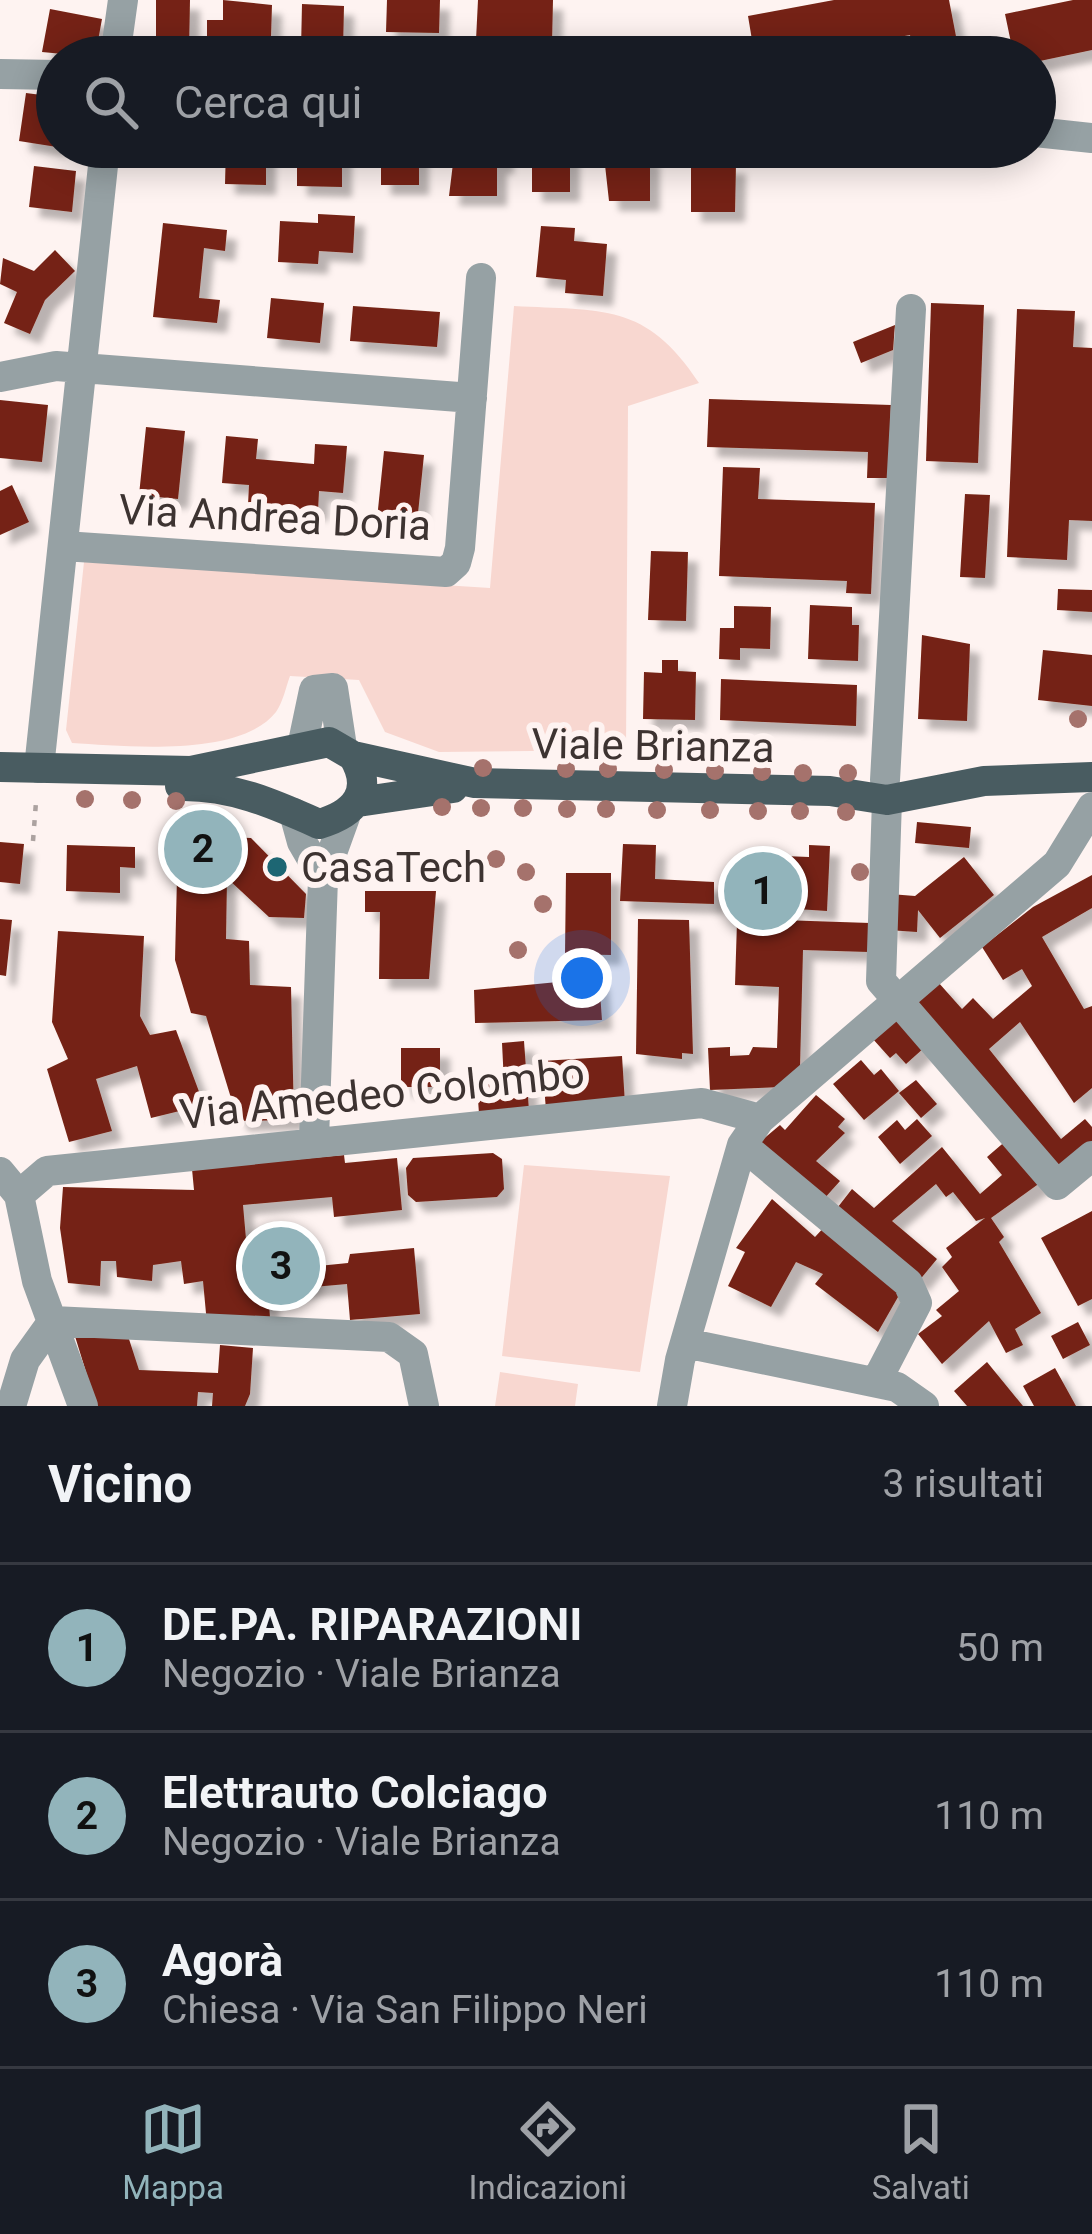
<!DOCTYPE html>
<html lang="it">
<head>
<meta charset="utf-8">
<style>
	body { margin:0; font-family:Roboto,sans-serif; background:#20242c; color:#f1f3f6 }
	.you { position:absolute; left:582px; top:978px; width:42px; height:42px; margin:-30px; border:9px solid #fff; border-radius:50%; background:#1a73e8; box-shadow:0 0 0 18px #1a73e833 }
	.badge { display:grid; place-items:center; width:78px; height:78px; border-radius:50%; background:#92b4bb; color:#111; font-size:39px; font-weight:700 }
	.pin { position:absolute; translate:-50% -50%; border:6px solid #fff; box-shadow:0 3px 12px #0006 }
	.list { margin:0; padding:0; list-style:none }
	h2 { display:flex; justify-content:space-between; align-items:center; height:156px; margin:0; padding:0 48px; font-size:51px }
	h2 small { font-size:39px; font-weight:400; color:#9ea1a6 }
	.list li { display:grid; grid-template-columns:78px 1fr auto; gap:36px; align-items:center; box-sizing:border-box; height:168px; padding:0 48px; border-top:3px solid #363941 }
	.list b { display:block; font-size:45px; white-space:nowrap }
	.list p { margin:0; font-size:39px; white-space:nowrap; color:#9ea1a6 }
	.list em { font-size:39px; font-style:normal; color:#9ea1a6 }
	.icon { flex:none; width:66px; height:66px; fill:none; stroke:currentColor; stroke-width:2; stroke-linecap:round; stroke-linejoin:round }
	.map { position:relative; flex:none; width:1092px; height:1406px; overflow:hidden }
	.search { position:absolute; background:#171b24; box-shadow:0 6px 30px #0003; left:36px; right:36px; top:36px; height:132px; display:flex; align-items:center; gap:30px; box-sizing:border-box; padding:0 42px; border-radius:66px; color:#9ea1a6; font-size:45px }
	.sheet { height:660px; background:#171b24 }
	nav { display:flex; justify-content:space-around; align-items:center; box-sizing:border-box; height:168px; border-top:3px solid #363941; background:#171b24; font-size:33px; color:#9ea1a6 }
	nav a { display:grid; justify-items:center; gap:6px }
	nav .on { color:#92b4bb }
	.map>svg:first-child { display:block }
	.green { fill:#f8d7d0 }
	.building { fill:#752414; filter:url(#shadow) }
	.lines { fill:none; stroke-linecap:round; stroke-linejoin:round }
	.path { stroke:#aca2a0; stroke-width:4.5; stroke-dasharray:6 9; stroke-linecap:butt }
	.minor { stroke:#96a1a4; stroke-width:30 }
	.major { stroke:#495c61; stroke-width:30 }
	.tree { fill:#a5726c }
	.poi-dot { fill:#1d6673; stroke:#fef3f1; stroke-width:4.5 }
	.labels { text-anchor:middle; stroke-width:12; stroke-linejoin:round; paint-order:stroke }
	.street-label { font-size:42px; fill:#3d3331; stroke:#fef3f1 }
	.poi-label { font-size:42px; fill:#3d3331; stroke:#fef3f1; text-anchor:start }
</style>
</head>
<body>
<div class="map">
<svg width="1092" height="1406" viewBox="0 0 1092 1406">
	<defs>
		<filter id="shadow"><feDropShadow dx="10" dy="10" stdDeviation="3" flood-color="#0004"/></filter>
	</defs>
	<rect width="100%" height="100%" fill="#fef3f1"/>
	<!-- green -->
	<path class="green" d="M514,306C602,311 646,302 699,383L628,406L626,750L439,752L385,732L359,680L290,676C286,687 283,702 276,712C240,758 124,746 72,743L66,730L84,562L490,588Z
		M524,1165L670,1176L640,1372L502,1356Z
		M500,1372L578,1384L575,1406H495Z"/>
	<!-- building -->
	<path class="building" d="M156,0H190L189,51L156,50Z
		M223,0L272,5L271,36H261V51L207,50V20H223Z
		M387,0H440L439,33L386,32Z
		M478,0H553L552,43L476,40Z
		M834,0H949L960,57H915L910,35L868,43L870,57H811L808,42L754,52L748,16Z
		M1073,0H1092V50L1035,62V57H1014L1005,14Z
		M302,4L344,6L343,50L301,49Z
		M50,9L102,19L95,57L42,52Z
		M26,93L57,97V147L19,141Z
		M226,147H266V185L225,184Z
		M297,147H342V187L297,186Z
		M381,147H419V185H381Z
		M455,147H504V164H497V196H449Z
		M532,147H570V192H532Z
		M603,147H642V155H650V201H609Z
		M691,163L736,164L735,212H691Z
		M34,166L76,171L72,212L29,207Z
		M318,214L355,216L353,253L319,251L318,264L278,262L280,221L318,223Z
		M163,223L227,230L225,251L204,248L199,298L220,300L217,323L153,317Z
		M541,226L575,228L574,241L607,244L603,296L565,293L566,280L536,277Z
		M55,250L75,271L45,300L30,334L4,323L17,292L0,284L3,258L34,271Z
		M271,298L324,303L320,343L267,338Z
		M931,303L984,305L978,463L926,461Z
		M353,306L440,312L437,347L350,341Z
		M1017,309L1075,311L1073,347L1092,348V521L1069,520L1067,560L1007,557Z
		M895,325L893,350L861,363L853,342Z
		M709,399L891,405L888,478H867L868,452L707,447Z
		M0,400L48,405L42,462L0,458Z
		M146,427L185,431L178,499L139,495Z
		M226,436L258,439L256,459L314,464L315,444L347,446L343,493L319,491L318,511L248,505L249,485L222,483Z
		M384,451L424,455L417,523L377,519Z
		M723,467L760,468L758,499L875,503L871,594L846,593L847,581L719,576Z
		M12,485L29,522L0,535V491Z
		M965,494L990,495L985,578L960,577Z
		M651,551L688,552L686,621L648,620Z
		M1058,589L1092,590V612L1057,610Z
		M810,605L852,607V625H859L858,661L808,659Z
		M734,606L771,607L770,649L740,648V660L719,659L720,628H734Z
		M922,635L970,644L967,721L918,719Z
		M1043,650L1092,655V706L1038,700Z
		M662,660H678V671L696,672L695,720L643,719L644,672L662,673Z
		M721,679L857,685L856,726L720,720Z
		M917,822L971,827L969,848L915,843Z
		M178,835L251,838L306,894L304,918L269,917L227,878L226,939L249,941L250,985L291,987L294,1120L238,1121L206,1016L191,1013L175,960Z
		M0,842L24,844L20,884L0,882Z
		M623,844L656,845L655,879L714,882V904L620,901Z
		M67,845L135,847V868L120,867V893L66,891Z
		M809,845L830,846L827,911L797,909L798,901L782,900L781,920L870,923L869,952L803,950L800,1067L780,1087L710,1090L708,1048L730,1047V1056L749,1055L753,1047L777,1048L779,987L735,985L738,890L782,891L784,856L809,857Z
		M964,857L994,895L940,938L918,910L917,932L888,930L890,894L915,896Z
		M566,873H611V955L565,954Z
		M1092,875V908L1042,937L1084,1009L1092,1006V1088L1074,1103L1020,1022L989,1049L1061,1139L1085,1119L1092,1127V1143L1063,1168L1053,1166L913,1005L938,982L962,1009L973,998L993,1019L1032,986L1022,969L1003,980L982,947L1033,907Z
		M365,891H436L429,979H379L380,912H365Z
		M0,919L12,920L6,976L0,975Z
		M638,919L689,920L693,1054L682,1053V1059L636,1054Z
		M58,931L144,936L140,1016L150,1035L176,1030L204,1105L151,1118L137,1066L96,1079L112,1131L69,1142L47,1069L68,1059L52,1022Z
		M599,978L602,1020L475,1023L474,990Z
		M899,1016L925,1047L906,1064L896,1053L890,1058L872,1038Z
		M524,1041L529,1111L479,1114L477,1085L504,1083L502,1043Z
		M401,1048H440V1087H401Z
		M622,1056L625,1104L546,1110L542,1061Z
		M861,1060L874,1075L881,1069L899,1091L864,1120L833,1084Z
		M916,1080L937,1104L921,1118L899,1093Z
		M816,1095L845,1119L838,1127L845,1133L816,1161L840,1181L823,1200L762,1148L761,1141L780,1125L785,1130Z
		M917,1119L932,1136L900,1164L878,1137L897,1120L905,1130Z
		M1008,1139L1044,1180L991,1218L1004,1237L999,1242L1041,1313L1015,1329L1023,1345L1006,1353L989,1321L942,1364L918,1334L942,1316L936,1310L959,1291L942,1267L952,1257L946,1248L985,1218L976,1221L953,1192L946,1197L936,1184L892,1221L937,1259L918,1282L834,1212L852,1189L874,1208L942,1147L980,1194L1002,1175L987,1157Z
		M493,1153L502,1159L504,1189L497,1197L416,1202L408,1195L406,1168L413,1158Z
		M344,1155L345,1163L397,1158L402,1210L334,1217L332,1197L243,1205L249,1273L348,1263L350,1254L414,1248L420,1314L350,1320L347,1284L268,1291L270,1318L207,1324L203,1281L184,1284L181,1261L153,1265L152,1281L117,1277L116,1261H101L100,1286L68,1283L60,1228L63,1187L194,1190L192,1169Z
		M772,1199L815,1237L827,1224L897,1287L898,1297L878,1332L815,1284L823,1274L796,1262L771,1307L728,1286L745,1252L736,1248Z
		M1092,1211V1299L1078,1306L1041,1238Z
		M1078,1322L1090,1345L1063,1359L1051,1336Z
		M74,1333L128,1336L139,1370L218,1373L220,1345L253,1348L250,1394L245,1406H212L213,1393L198,1392L197,1406H87L90,1385Z
		M987,1362L1023,1406H967L954,1391Z
		M1055,1368L1076,1406H1034L1023,1386Z"/>
	<g class="lines">
		<!-- path -->
		<path class="path" d="M33,841L36,802"/>
		<!-- minor -->
		<path class="minor" d="M115,57L123,0
			M0,74L57,75
			M1035,132L1092,138
			M0,377L56,366L472,398
			M64,546L446,572L456,563L460,548L481,278
			M302,747L314,690L333,688L342,747
			M39,768L105,147
			M885,780L911,309
			M887,800L881,981L1057,1185L1092,1156
			M294,813L302,842L323,878
			M314,1140L323,878L345,817
			M742,1145L908,1283L917,1303L876,1382
			M0,1172L19,1195L37,1281L83,1406
			M19,1195L47,1171L702,1103L760,1119
			M53,1321L389,1337L413,1354L424,1406
			M685,1343L897,1387L924,1406
			M11,1406L25,1360L53,1321
			M672,1406L680,1360L742,1145L760,1119L1057,864L1092,807"/>
		<!-- major -->
		<path class="major" d="M0,767L191,771L329,742L353,756L475,783L830,791L887,800L984,781L1092,777
			M180,786C232,785 274,804 319,824C354,814 375,792 353,756
			M358,802L453,788"/>
	</g>
	<!-- trees -->
	<g class="tree">
		<circle cx="1078" cy="719" r="9"/>
		<circle cx="483" cy="768" r="9"/>
		<circle cx="566" cy="769" r="9"/>
		<circle cx="608" cy="769" r="9"/>
		<circle cx="664" cy="770" r="9"/>
		<circle cx="715" cy="771" r="9"/>
		<circle cx="762" cy="772" r="9"/>
		<circle cx="803" cy="773" r="9"/>
		<circle cx="848" cy="773" r="9"/>
		<circle cx="85" cy="799" r="9"/>
		<circle cx="132" cy="800" r="9"/>
		<circle cx="176" cy="801" r="9"/>
		<circle cx="442" cy="807" r="9"/>
		<circle cx="481" cy="808" r="9"/>
		<circle cx="523" cy="808" r="9"/>
		<circle cx="567" cy="809" r="9"/>
		<circle cx="606" cy="809" r="9"/>
		<circle cx="657" cy="810" r="9"/>
		<circle cx="710" cy="810" r="9"/>
		<circle cx="758" cy="811" r="9"/>
		<circle cx="800" cy="811" r="9"/>
		<circle cx="846" cy="812" r="9"/>
		<circle cx="496" cy="859" r="9"/>
		<circle cx="526" cy="872" r="9"/>
		<circle cx="860" cy="872" r="9"/>
		<circle cx="543" cy="904" r="9"/>
		<circle cx="518" cy="950" r="9"/>
	</g>
	<!-- markers -->
	<circle class="poi-dot" cx="277" cy="867" r="12"/>
	<g class="labels">
		<!-- street labels -->
		<g class="street-label">
			<text transform="translate(275 517) rotate(3)" y="15">Via Andrea Doria</text>
			<text transform="translate(653 745) rotate(1)" y="15">Viale Brianza</text>
			<text transform="translate(382 1093) rotate(-6)" y="15">Via Amedeo Colombo</text>
		</g>
		<!-- poi labels -->
		<g class="poi-label">
			<text x="301" y="882">CasaTech</text>
		</g>
	</g>
</svg>
<div class="you"></div>
<div class="pin badge" style="left:763px;top:891px">1</div>
<div class="pin badge" style="left:203px;top:849px">2</div>
<div class="pin badge" style="left:281px;top:1266px">3</div>
<div class="search"><svg class="icon" aria-label="search" viewBox="0 0 24 24"><circle cx="10" cy="10" r="6"/><path d="M15 15l6 6"/></svg>Cerca qui</div>
</div>
<section class="sheet">
<h2>Vicino<small>3 risultati</small></h2>
<ul class="list">
<li><span class="badge">1</span><div><b>DE.PA. RIPARAZIONI</b><p>Negozio · Viale Brianza</p></div><em>50 m</em></li>
<li><span class="badge">2</span><div><b>Elettrauto Colciago</b><p>Negozio · Viale Brianza</p></div><em>110 m</em></li>
<li><span class="badge">3</span><div><b>Agorà</b><p>Chiesa · Via San Filippo Neri</p></div><em>110 m</em></li>
</ul>
</section>
<nav>
<a class="on"><svg class="icon" aria-label="map" viewBox="0 0 24 24"><path d="M3 6l6-2 6 2 6-2v14l-6 2-6-2-6 2zM9 4v14M15 6v14"/></svg>Mappa</a>
<a><svg class="icon" aria-label="directions" viewBox="0 0 24 24"><path d="M12 3l9 9-9 9-9-9zM9 14v-3h6M13 9l2 2-2 2"/></svg>Indicazioni</a>
<a><svg class="icon" aria-label="saved" viewBox="0 0 24 24"><path d="M7 4h10v16l-5-4-5 4z"/></svg>Salvati</a>
</nav>
</body>
</html>
